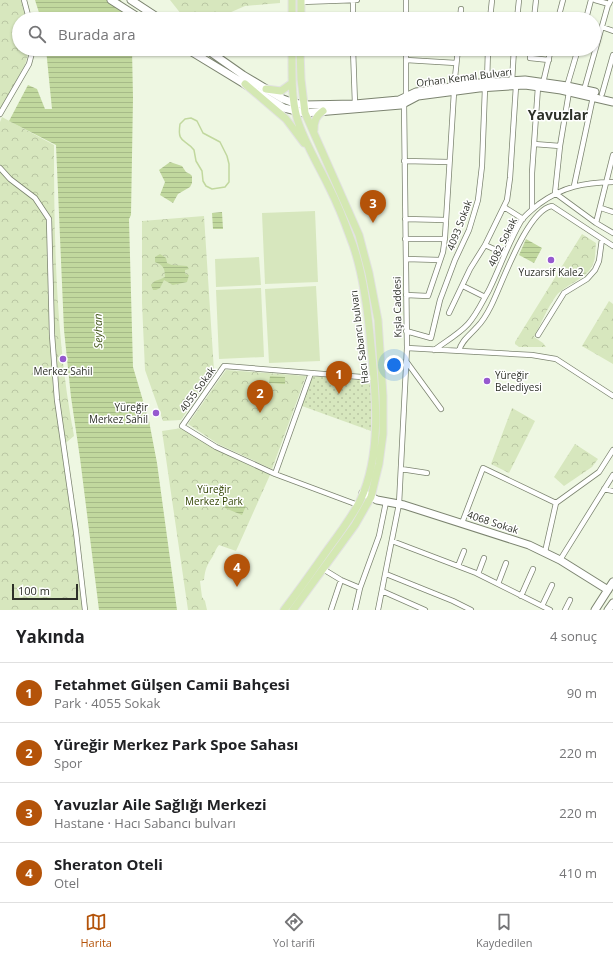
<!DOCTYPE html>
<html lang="tr">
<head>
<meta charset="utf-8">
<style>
	body { margin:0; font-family:"Open Sans",sans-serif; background:#f6f6f6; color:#202124 }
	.scale { position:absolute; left:12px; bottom:10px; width:66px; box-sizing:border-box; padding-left:4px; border:2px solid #2d3028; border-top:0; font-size:11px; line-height:14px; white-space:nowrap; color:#2d3028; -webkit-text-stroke:3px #fff; paint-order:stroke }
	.you { position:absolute; left:394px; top:365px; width:14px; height:14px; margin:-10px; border:3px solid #fff; border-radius:50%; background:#1a73e8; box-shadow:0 0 0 6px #1a73e833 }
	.badge { display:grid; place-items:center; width:26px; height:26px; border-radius:50%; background:#b45309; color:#fff; font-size:13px; font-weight:700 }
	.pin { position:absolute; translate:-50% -33px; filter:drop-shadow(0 1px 2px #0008) }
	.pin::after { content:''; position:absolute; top:21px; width:14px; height:12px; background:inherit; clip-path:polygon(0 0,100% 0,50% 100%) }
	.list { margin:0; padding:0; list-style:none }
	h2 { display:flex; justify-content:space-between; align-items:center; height:52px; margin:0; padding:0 16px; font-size:17px }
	h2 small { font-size:13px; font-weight:400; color:#757577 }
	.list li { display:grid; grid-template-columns:26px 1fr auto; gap:12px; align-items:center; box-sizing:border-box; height:60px; padding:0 16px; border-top:1px solid #e0e0e0 }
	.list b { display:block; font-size:15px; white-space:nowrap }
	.list p { margin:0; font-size:13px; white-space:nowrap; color:#757577 }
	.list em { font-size:13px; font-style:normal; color:#757577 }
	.icon { flex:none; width:22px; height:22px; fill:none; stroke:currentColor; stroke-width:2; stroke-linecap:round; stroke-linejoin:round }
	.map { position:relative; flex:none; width:613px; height:610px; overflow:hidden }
	.search { position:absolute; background:#fff; box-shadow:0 1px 3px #0004; left:12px; right:12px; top:12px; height:44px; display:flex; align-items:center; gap:10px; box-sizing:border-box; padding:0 14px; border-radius:22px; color:#757577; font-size:15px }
	.sheet { height:292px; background:#fff }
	nav { display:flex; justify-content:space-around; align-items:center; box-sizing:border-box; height:56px; border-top:1px solid #e0e0e0; background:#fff; font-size:11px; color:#757577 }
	nav a { display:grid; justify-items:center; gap:2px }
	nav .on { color:#b45309 }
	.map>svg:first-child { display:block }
	.grass { fill:#d7e7be }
	.park { fill:url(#park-crowns) }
	.garden { fill:url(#garden-dots) }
	.water { fill:url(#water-rules) }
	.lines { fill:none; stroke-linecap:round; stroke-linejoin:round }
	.stream { stroke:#c1d89e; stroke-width:1.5 }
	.minor-casing { stroke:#7c8470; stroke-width:6 }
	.secondary-casing { stroke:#7c8470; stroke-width:9 }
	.primary-casing { stroke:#e2e2e1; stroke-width:9 }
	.minor { stroke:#fff; stroke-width:4.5 }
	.secondary { stroke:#fff; stroke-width:7 }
	.primary { stroke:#d4e8b3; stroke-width:7 }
	.poi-dot { fill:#9659cf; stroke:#fff; stroke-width:1.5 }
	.labels { text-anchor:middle; stroke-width:3; stroke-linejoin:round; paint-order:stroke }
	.street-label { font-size:10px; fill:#2d3028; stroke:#fff }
	.poi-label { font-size:10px; fill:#2d3028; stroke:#fff }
	.park-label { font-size:10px; fill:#314402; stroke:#fff }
	.water-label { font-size:11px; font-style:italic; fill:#44581b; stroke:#fff }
	.district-label { font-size:14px; font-weight:bold; fill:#2d3028; stroke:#fff }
</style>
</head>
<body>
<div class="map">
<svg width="613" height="610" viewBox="0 0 613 610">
	<defs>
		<pattern id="park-crowns" width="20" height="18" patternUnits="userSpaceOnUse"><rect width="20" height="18" fill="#d7e7be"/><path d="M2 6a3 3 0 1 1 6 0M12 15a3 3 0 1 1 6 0" fill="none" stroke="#b9c6a3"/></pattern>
		<pattern id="garden-dots" width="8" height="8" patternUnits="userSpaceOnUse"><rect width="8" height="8" fill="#d7e7be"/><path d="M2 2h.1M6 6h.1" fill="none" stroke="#b9c6a3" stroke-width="1.8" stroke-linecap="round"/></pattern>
		<pattern id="water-rules" width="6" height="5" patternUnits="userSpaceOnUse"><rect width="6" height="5" fill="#c1d89e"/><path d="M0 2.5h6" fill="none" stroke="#a6ba88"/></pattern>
	</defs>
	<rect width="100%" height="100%" fill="#eef7e2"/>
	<!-- grass -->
	<path class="grass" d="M315,211L318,282L265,284L262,213Z
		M259,257L261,285L216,287L215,259Z
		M316,286L320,361L269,363L265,289Z
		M261,288L264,357L219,359L216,290Z"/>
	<!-- park -->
	<path class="park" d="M0,0H21L26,19H19V49H29L25,65L4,103L0,108Z
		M170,0H280V3L245,6L229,13L232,19H185Z
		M220,49H250V50L237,56Z
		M2,117L54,145C54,242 56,341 74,436L62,446L70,491L83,610H0V122Z
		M204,216L214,371L181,420L163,421L145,370L142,303V221Z
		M582,234L596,243C595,250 596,258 593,264C587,279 566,284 556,296C547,308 541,324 534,337L543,343L546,347H519L515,344V342Z
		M609,301L613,304V364L582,346Z
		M226,370L306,376L272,469L218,444L188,424Z
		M512,408L535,421L509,473L491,464Z
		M182,428L215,449L270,475L236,551L219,545C216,548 215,552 213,556C207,565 205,569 204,580L200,581L202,597L205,601L207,610H188L162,431Z
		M575,444L598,459L592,467L564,486L554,477Z"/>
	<!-- garden -->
	<path class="garden" d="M312,376L371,381V431L302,406Z"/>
	<!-- water -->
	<path class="water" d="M35,0H121L125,19H41Z
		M46,49H132L133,98L131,215L129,219L133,367L149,421L157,463L177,610H99L80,458L71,397L64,330L56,145L9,121L28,85L37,89L45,109H52Z
		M170,162L182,166L186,172L190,174L192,176V183L190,187L178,194L173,203L160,195L165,182L159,170Z
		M222,212L223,229H213L212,213Z
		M526,239L542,248L534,263L519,255Z
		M160,254L166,258L167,263L172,265L187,266L189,269L185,270V274L189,275L187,282L173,285L164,280L160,288L156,290H153L151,285L155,281L161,279L165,277C165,268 163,265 155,262V257Z
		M270,376L285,377V384L269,383Z
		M229,499L246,506L242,515L225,508Z"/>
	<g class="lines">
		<!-- stream -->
		<path class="stream" d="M191,118L197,121L203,133L220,142L227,156L229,164V182L225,187L212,189L206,186L203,181L202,171L196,161L194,150C185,138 177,144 180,124L185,119Z"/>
		<defs>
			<path id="minor" d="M24,0L29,19
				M353,0V19
				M406,0V19
				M595,0L609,4
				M301,2L357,0
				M460,19L461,9
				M490,19L492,0
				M517,19L519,0
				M534,19L536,0
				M558,19L563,0
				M586,19L591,0
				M602,27L613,31
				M353,49L355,104
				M531,49L530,58L549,60
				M565,49L577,52
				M406,60L456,63
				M512,81L514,49
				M487,83L488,49
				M543,83L551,49
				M567,86L578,49
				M454,87L458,49
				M584,90L608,5L611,0
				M569,92L560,146L555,193L596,223L613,233
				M602,94L613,55
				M0,114L29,64L33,49
				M534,144L560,146
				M404,161L449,162
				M0,168L10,179L35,198L49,219L52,335L57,400L76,532L85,610
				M574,186L593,97
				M504,207L523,219
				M601,208L613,212
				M532,209V173L538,87
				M405,219L446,220
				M596,223L613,155
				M405,239H445
				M485,245L505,254
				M406,259L440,260
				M463,286L485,297
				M406,295L428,296L443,252L445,237L454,92
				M449,313L470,269L485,245L507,200L510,178L516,86
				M406,331L431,338L440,300L455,260L469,230L478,200L482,166L485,88
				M538,335L564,293L587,279L595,270L599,261L602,239
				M407,348L532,355L556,359L613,396
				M434,350C445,342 459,334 468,324C477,314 482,302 489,290C500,268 508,243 521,221C526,214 533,209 539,204C564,186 583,183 613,182
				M459,351C461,341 470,335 477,327C483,321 487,314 491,306C502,284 527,210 552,206L613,246
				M406,361L441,409
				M401,469L427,473
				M275,474L311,373
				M604,489L613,491
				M358,505L275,474L216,447L182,426L224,366L374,378
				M462,523L483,468L556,503
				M392,541L476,573L550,610
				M545,552L556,503L599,472L613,450
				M560,560L613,475
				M458,566L464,551
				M323,569L341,580L360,588
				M386,574L453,601L471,610
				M478,574L484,558
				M498,584L506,563
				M382,591L425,610
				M521,596L533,569
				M542,606L552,585
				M331,610L341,580
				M355,610L360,588L379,536L386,502
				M378,610L399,504L407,348L404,103L406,97V49
				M565,610L570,600"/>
			<path id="secondary" d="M111,0L141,19
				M131,0L160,19
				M187,49L284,108L305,113L401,105L418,96L479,88L525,85L561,90L613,102
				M206,49L243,75L283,99L294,103L304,105L355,104L399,100L416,92L479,83L525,80L567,86L595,92
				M363,493L377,500L404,505L529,545L560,560L608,590
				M595,610L613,582
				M608,610L613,603"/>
			<path id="primary" d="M292,19V0
				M301,19V0
				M245,84L286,119L304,143
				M266,89L281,91L292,83
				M314,130C314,121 316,116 323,111
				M284,610C299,590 314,569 328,549C340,533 351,518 360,501C382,454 376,396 371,346C368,311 363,269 350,237C344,220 337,203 329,187C319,166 303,140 297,118C291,96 292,72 292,49
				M293,610L355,525L371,497L379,464L383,434V396L378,320L369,273L359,235L305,113L301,79L300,49"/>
		</defs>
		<!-- minor casing -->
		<use href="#minor" class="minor-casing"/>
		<!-- secondary casing -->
		<use href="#secondary" class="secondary-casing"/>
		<!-- primary casing -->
		<use href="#primary" class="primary-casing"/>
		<!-- minor -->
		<use href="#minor" class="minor"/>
		<!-- secondary -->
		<use href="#secondary" class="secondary"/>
		<!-- primary -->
		<use href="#primary" class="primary"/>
	</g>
	<!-- markers -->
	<g class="poi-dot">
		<circle cx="551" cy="260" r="4"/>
		<circle cx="63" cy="359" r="4"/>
		<circle cx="487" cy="381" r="4"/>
		<circle cx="156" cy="413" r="4"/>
	</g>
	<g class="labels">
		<!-- street labels -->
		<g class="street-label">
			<text transform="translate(464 77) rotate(-7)" y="4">Orhan Kemal Bulvarı</text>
			<text transform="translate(459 225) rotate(-69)" y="4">4093 Sokak</text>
			<text transform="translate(502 242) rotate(-64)" y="4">4082 Sokak</text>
			<text transform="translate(397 307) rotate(-91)" y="4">Kışla Caddesi</text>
			<text transform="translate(359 337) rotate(-97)" y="4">Hacı Sabancı bulvarı</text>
			<text transform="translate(197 389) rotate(-54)" y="4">4055 Sokak</text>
			<text transform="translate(493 522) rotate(18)" y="4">4068 Sokak</text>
		</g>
		<!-- poi labels -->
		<g class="poi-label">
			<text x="551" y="276">Yuzarsif Kale2</text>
			<text x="63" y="375">Merkez Sahil</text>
			<text x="495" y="379" text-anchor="start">Yüreğir<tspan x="495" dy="12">Belediyesi</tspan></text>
			<text x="148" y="411" text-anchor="end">Yüreğir<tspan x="148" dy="12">Merkez Sahil</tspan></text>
		</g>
		<!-- park labels -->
		<g class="park-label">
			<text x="214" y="493">Yüreğir<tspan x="214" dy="12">Merkez Park</tspan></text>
		</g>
		<!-- water labels -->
		<g class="water-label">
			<text transform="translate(98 331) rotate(-91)" y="4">Seyhan</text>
		</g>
		<!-- district labels -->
		<g class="district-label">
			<text x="558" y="120">Yavuzlar</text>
		</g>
	</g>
</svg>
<div class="scale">100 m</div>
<div class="you"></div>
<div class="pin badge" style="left:339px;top:394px">1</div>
<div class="pin badge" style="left:260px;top:413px">2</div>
<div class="pin badge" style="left:373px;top:223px">3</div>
<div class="pin badge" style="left:237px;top:587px">4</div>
<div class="search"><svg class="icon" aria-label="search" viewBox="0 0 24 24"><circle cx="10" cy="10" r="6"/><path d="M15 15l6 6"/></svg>Burada ara</div>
</div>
<section class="sheet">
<h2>Yakında<small>4 sonuç</small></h2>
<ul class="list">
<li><span class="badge">1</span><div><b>Fetahmet Gülşen Camii Bahçesi</b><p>Park · 4055 Sokak</p></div><em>90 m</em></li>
<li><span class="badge">2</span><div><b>Yüreğir Merkez Park Spoe Sahası</b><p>Spor</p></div><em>220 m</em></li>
<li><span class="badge">3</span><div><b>Yavuzlar Aile Sağlığı Merkezi</b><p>Hastane · Hacı Sabancı bulvarı</p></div><em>220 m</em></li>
<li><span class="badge">4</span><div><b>Sheraton Oteli</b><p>Otel</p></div><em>410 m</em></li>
</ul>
</section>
<nav>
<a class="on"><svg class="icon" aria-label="map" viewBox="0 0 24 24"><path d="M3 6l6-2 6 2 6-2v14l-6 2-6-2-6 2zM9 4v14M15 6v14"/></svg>Harita</a>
<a><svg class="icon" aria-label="directions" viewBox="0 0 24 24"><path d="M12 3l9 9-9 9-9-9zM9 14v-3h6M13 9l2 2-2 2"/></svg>Yol tarifi</a>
<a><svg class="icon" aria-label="saved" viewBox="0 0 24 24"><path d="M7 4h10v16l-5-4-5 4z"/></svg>Kaydedilen</a>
</nav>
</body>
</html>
